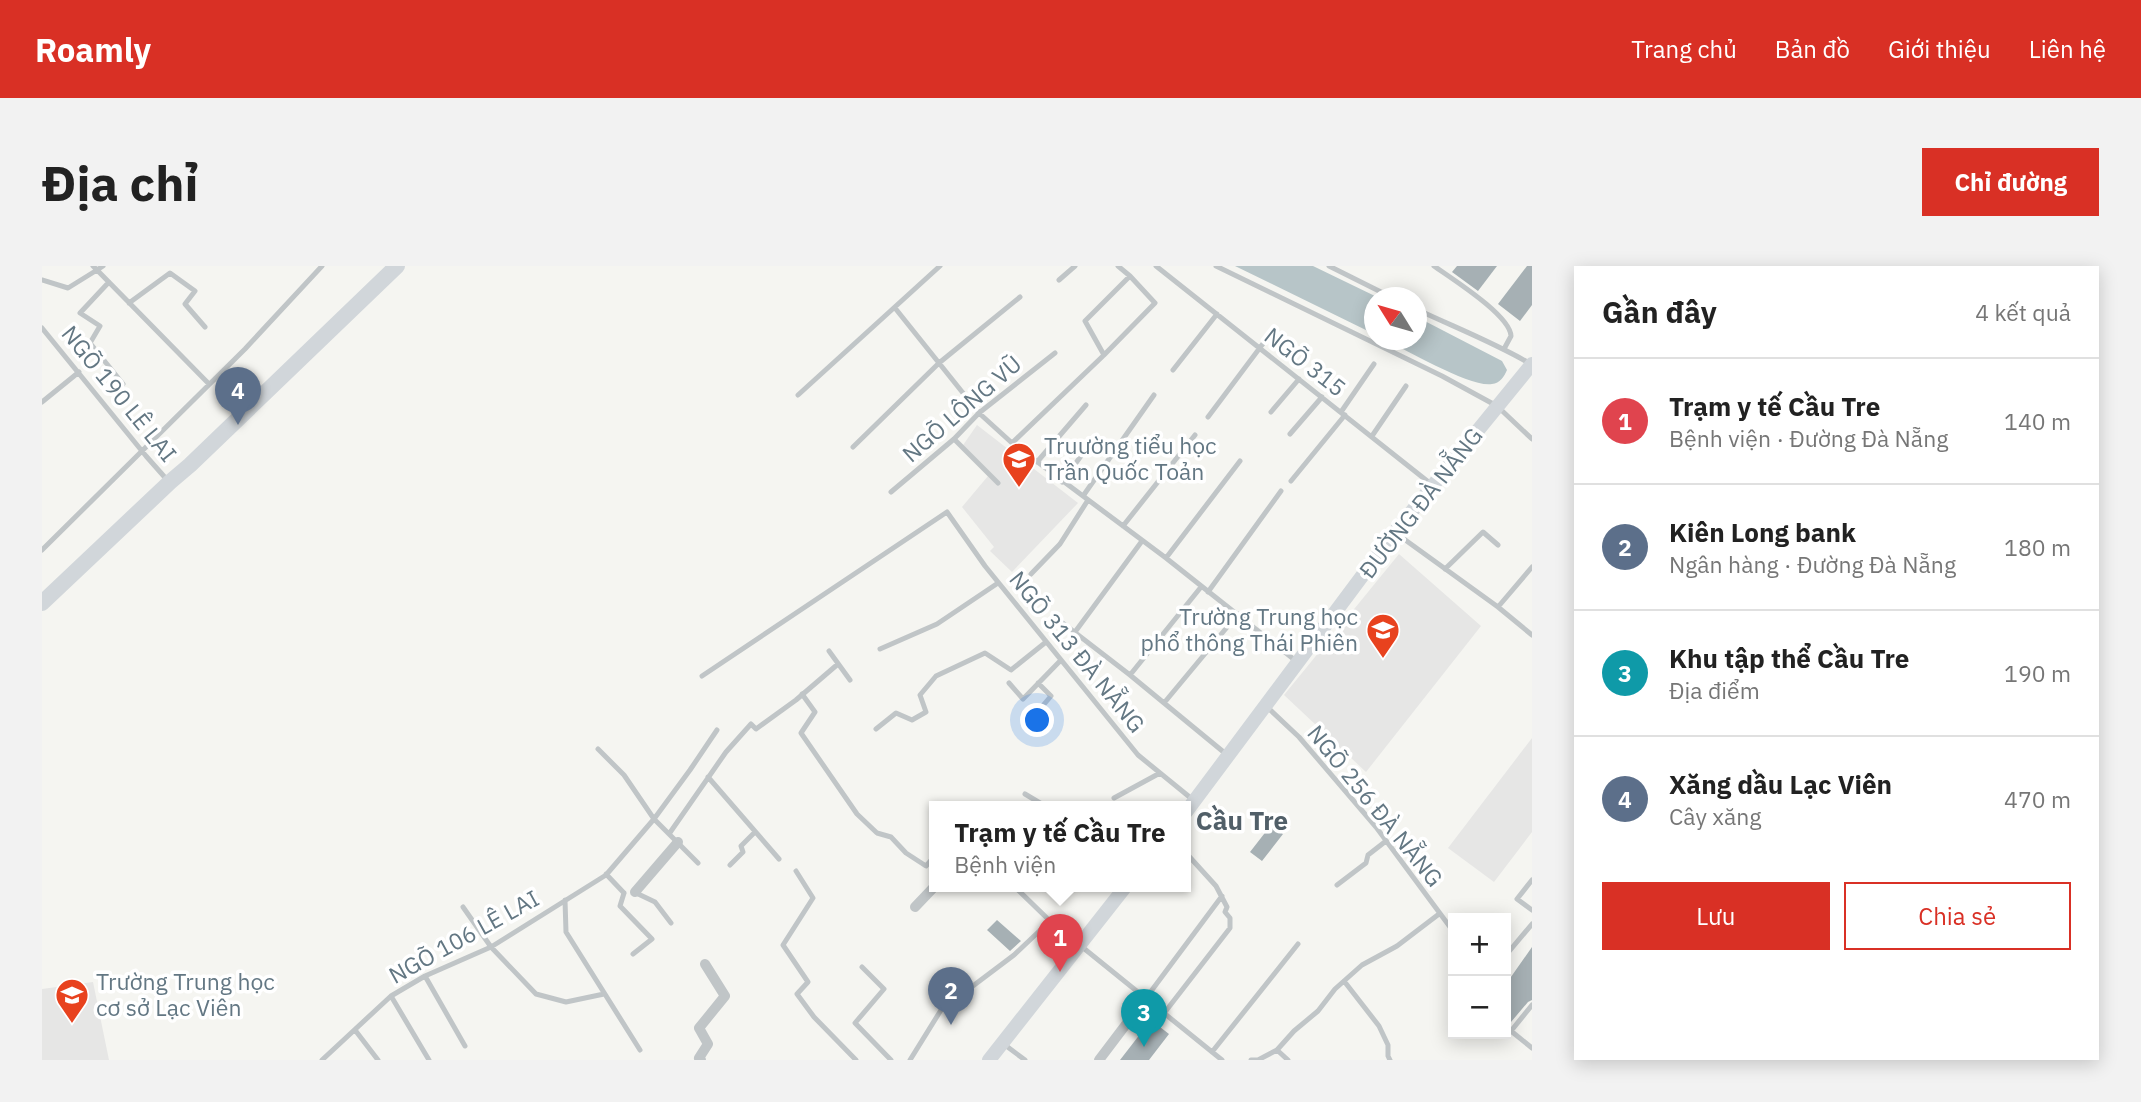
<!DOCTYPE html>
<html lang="vi">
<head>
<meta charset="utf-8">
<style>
	body { margin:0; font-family:"IBM Plex Sans",sans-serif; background:#f2f2f2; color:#222 }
	.controls { position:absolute; right:21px; bottom:21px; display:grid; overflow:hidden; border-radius:0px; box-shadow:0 4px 18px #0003 }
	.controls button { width:63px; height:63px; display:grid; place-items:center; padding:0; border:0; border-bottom:2px solid #e0e0e0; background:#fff; color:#222; font:35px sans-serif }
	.compass { position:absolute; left:1322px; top:21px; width:63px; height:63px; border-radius:50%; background:#fff; box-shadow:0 4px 18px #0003; rotate:307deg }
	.you { position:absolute; left:996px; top:455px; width:24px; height:24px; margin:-18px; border:5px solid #fff; border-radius:50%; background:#1a73e8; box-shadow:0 0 0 10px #1a73e833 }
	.badge { display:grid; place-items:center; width:46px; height:46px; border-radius:50%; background:#d93025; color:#fff; font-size:23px; font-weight:700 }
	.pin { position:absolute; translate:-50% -58px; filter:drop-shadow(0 2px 4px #0008) }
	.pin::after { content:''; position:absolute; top:37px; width:24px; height:21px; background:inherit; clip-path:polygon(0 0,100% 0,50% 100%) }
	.popup { position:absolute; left:887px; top:535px; width:262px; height:91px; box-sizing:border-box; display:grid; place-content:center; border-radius:0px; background:#fff; filter:drop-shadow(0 2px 5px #0005); font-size:23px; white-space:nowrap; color:#767676 }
	.popup b { font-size:26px; color:#222 }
	.popup::after { content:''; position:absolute; left:50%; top:100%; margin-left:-14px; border:14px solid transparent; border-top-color:#fff }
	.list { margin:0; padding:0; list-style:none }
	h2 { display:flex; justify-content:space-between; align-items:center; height:91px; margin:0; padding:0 28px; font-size:30px }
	h2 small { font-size:23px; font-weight:400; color:#767676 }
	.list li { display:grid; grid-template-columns:46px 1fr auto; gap:21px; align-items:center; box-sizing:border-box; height:126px; padding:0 28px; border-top:2px solid #e0e0e0 }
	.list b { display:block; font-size:26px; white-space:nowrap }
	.list p { margin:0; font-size:23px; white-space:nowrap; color:#767676 }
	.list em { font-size:23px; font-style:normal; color:#767676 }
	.actions { display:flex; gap:14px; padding:21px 28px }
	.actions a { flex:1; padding:16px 0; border:2px solid #d93025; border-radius:0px; text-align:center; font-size:24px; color:#d93025 }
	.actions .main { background:#d93025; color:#fff }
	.map { position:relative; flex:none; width:1490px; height:794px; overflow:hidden; border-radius:0px }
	header { display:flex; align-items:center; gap:42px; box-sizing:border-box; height:98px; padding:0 35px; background:#d93025; color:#fff }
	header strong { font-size:33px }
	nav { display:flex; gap:38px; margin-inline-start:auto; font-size:24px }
	.intro { display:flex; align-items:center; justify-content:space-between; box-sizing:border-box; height:168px; padding:0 42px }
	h1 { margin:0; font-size:49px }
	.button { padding:18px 32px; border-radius:0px; background:#d93025; color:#fff; font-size:24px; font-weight:700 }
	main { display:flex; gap:42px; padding:0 42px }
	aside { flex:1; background:#fff; border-radius:0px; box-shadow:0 4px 18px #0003 }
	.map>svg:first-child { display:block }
	.built { fill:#e6e6e5 }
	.water { fill:#b7c5c8 }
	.building { fill:#a6b0b4 }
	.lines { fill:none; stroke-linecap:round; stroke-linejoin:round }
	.lane { stroke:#c0c5c7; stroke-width:5 }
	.street { stroke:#c0c5c7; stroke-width:10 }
	.secondary { stroke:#d1d6da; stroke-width:14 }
	.primary { stroke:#d1d6da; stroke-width:16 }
	.labels { text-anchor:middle; stroke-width:7; stroke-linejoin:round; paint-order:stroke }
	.street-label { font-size:23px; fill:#637783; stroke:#fff }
	.poi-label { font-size:23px; fill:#637783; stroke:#fff; text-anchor:start }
	.quarter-label { font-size:26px; font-weight:bold; fill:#515f68; stroke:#fff }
</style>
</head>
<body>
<header>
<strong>Roamly</strong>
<nav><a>Trang chủ</a><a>Bản đồ</a><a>Giới thiệu</a><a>Liên hệ</a></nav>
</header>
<div class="intro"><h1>Địa chỉ</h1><a class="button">Chỉ đường</a></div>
<main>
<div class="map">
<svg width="1490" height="794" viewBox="0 0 1490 794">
	<rect width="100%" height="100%" fill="#f5f5f1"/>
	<!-- built -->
	<path class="built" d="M935,159L1036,237L970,306L948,285L952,281L920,241L946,210L919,182Z
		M1357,288L1439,360L1324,506L1242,429Z
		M1490,472V566L1452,616L1406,582Z
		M51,716L67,794H0V723Z"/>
	<!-- water -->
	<path class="water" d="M1193,0H1271L1335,31L1332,32V68Z
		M1375,51L1460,95L1465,104C1462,111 1458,117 1450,118C1429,122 1365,84 1343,74H1374Z"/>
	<!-- building -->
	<path class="building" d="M1415,0H1455L1436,25L1410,6Z
		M1485,0H1490V39L1478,55L1456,38Z
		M1229,559L1241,568L1220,595L1208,586Z
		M955,654L979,675L968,685L945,664Z
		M1490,681V734L1486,736L1469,756L1464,752V718Z
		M1109,754L1127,768L1107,794H1078Z"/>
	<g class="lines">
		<!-- lane -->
		<path class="lane" d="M61,0L55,4L167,118
			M1114,0L1389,218
			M1174,0L1400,110L1455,140L1490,173
			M1287,0L1351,32
			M1392,0C1410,13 1468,49 1469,70L1462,83
			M0,14L26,22L55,4L51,0
			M1017,14L1033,0
			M67,16L38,47L58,60L48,77L81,118
			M87,37L128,7L153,25L143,38L163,61
			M853,42L937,147L970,177L1124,292L1254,395
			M1374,43C1412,61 1451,76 1487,97
			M0,62L104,190L127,216
			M1062,89L1043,55L1088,10
			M1131,104L1175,48
			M756,129L898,0
			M0,136L37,106
			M1229,146L1257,113
			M1299,146L1332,98
			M1166,151L1232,63
			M1248,168L1280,131
			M1330,170L1364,120
			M912,173L956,217
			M970,177L1062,89L1113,37L1088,10L1076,0
			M811,181L897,97L978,31
			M995,196L1044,139
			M1249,215L1303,149
			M1020,216L1047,179
			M849,226L912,173L937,147L1013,87
			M1041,230L1112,129
			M1081,260L1153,169
			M1355,268L1456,341L1490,369
			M0,284L203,83L280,0
			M1124,292L1198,195
			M1403,303L1441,266L1456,279
			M989,308L1018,278L1046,234
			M1166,326L1239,225
			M1456,341L1490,301
			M1018,355L1088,409L1184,488
			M1033,366L1100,275
			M838,383L895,358L956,317
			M787,385L808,414
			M1088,409L1159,321
			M660,410L905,246L943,300L1096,489L1150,533
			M967,417L981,433L1019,394
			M760,428L773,446L759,467L815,548L835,567L849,571L864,587L884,600L892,591
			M1122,437L1196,348
			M1224,440L1257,471L1334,561L1411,665
			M992,455L999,459L1006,452L998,443L1009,430L996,417
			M834,463L854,447L870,454L884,446L878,429L894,410L943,387L969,404L1004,376
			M556,483L582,509L612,553L656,597
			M666,511L737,593
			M983,528L1003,540
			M1072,532L1118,507
			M627,568L684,486L709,458L714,463L754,434L796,398
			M688,599L701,586L699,580L713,566
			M754,605L771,632L741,679L766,716L755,728L772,751L814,794
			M564,608L582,627
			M1490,614L1475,633L1490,644
			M1295,619L1324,597L1326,589L1344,575
			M972,620L1008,655L1180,794
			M592,626L613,636L629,657
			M582,627L578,640L610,673L591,688
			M523,634L524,666L598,784
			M421,641L449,681L494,728L524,736L562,728
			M1464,689L1490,658
			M820,701L842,723L813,757L849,794
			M383,710L423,780
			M1302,715L1337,760L1346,779V790L1348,794
			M349,730L387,794
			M1104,732L1180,630
			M1123,746L1188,662V652L1183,646L1185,641L1174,620L1144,587
			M1464,760L1469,765L1490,739
			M313,764L336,794
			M1469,765L1490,782
			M963,779L983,794
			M1235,784L1252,765L1276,745L1293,723L1320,699L1355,680L1397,648
			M1170,786L1256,678
			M280,794L349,730L383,710L449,681L564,609L612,553L648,504L675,464
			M868,794L899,744L972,689L1008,655
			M1209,794H1216L1235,784L1246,794"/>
		<!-- street -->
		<path class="street" d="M593,626L636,576
			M873,641L893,620
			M659,794L657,792L666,778L657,762L683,730L663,698
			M1057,794L1104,732"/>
		<!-- secondary -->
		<path class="secondary" d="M1144,546L1353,266L1490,98
			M947,794L1084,620"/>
		<!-- primary -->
		<path class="primary" d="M0,337L128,216L148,199L355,0"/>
	</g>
	<!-- icons -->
	<defs>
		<symbol id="school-pin" viewBox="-11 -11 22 30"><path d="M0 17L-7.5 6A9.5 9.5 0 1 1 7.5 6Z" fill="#e8421e" stroke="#fff"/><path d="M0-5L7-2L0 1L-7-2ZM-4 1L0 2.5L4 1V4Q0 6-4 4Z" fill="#fff"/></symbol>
	</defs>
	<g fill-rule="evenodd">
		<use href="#school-pin" x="958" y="174" width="38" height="52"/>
		<use href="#school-pin" x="1322" y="345" width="38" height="52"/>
		<use href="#school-pin" x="11" y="710" width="38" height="52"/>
	</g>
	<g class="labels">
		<!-- street labels -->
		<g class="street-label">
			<text transform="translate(1263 96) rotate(38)" y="8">NGÕ 315</text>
			<text transform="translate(77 128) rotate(51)" y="8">NGÕ 190 LÊ LAI</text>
			<text transform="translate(920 143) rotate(-41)" y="8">NGÕ LÔNG VŨ</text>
			<text transform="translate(1379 237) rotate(-52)" y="8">ĐƯỜNG ĐÀ NẴNG</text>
			<text transform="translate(1035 386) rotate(51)" y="8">NGÕ 313 ĐÀ NẴNG</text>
			<text transform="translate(1333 540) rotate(51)" y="8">NGÕ 256 ĐÀ NẴNG</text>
			<text transform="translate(422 671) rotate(-29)" y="8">NGÕ 106 LÊ LAI</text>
		</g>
		<!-- poi labels -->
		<g class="poi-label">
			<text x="1002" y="188">Truường tiểu học<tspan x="1002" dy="26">Trần Quốc Toản</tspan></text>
			<text x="1316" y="359" text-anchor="end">Trường Trung học<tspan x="1316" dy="26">phổ thông Thái Phiên</tspan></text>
			<text x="54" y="724">Trường Trung học<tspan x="54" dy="26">cơ sở Lạc Viên</tspan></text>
		</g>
		<!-- quarter labels -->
		<g class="quarter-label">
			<text x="1200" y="564">Cầu Tre</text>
		</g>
	</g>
</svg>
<div class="controls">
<button>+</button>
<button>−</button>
</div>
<svg class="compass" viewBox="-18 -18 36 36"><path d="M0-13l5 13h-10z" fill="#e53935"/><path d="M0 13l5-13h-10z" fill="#767676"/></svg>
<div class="you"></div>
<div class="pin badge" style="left:1018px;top:706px;background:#e0444e">1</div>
<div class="popup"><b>Trạm y tế Cầu Tre</b>Bệnh viện</div>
<div class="pin badge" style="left:909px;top:759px;background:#5c6f8a">2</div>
<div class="pin badge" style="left:1102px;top:781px;background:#0f9aa8">3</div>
<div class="pin badge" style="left:196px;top:159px;background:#5c6f8a">4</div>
</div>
<aside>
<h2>Gần đây<small>4 kết quả</small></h2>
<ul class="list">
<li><span class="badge" style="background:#e0444e">1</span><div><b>Trạm y tế Cầu Tre</b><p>Bệnh viện · Đường Đà Nẵng</p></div><em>140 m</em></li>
<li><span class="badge" style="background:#5c6f8a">2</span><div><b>Kiên Long bank</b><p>Ngân hàng · Đường Đà Nẵng</p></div><em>180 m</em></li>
<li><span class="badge" style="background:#0f9aa8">3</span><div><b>Khu tập thể Cầu Tre</b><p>Địa điểm</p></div><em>190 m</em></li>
<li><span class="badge" style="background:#5c6f8a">4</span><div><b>Xăng dầu Lạc Viên</b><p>Cây xăng</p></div><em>470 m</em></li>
</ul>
<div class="actions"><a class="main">Lưu</a><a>Chia sẻ</a></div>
</aside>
</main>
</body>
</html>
